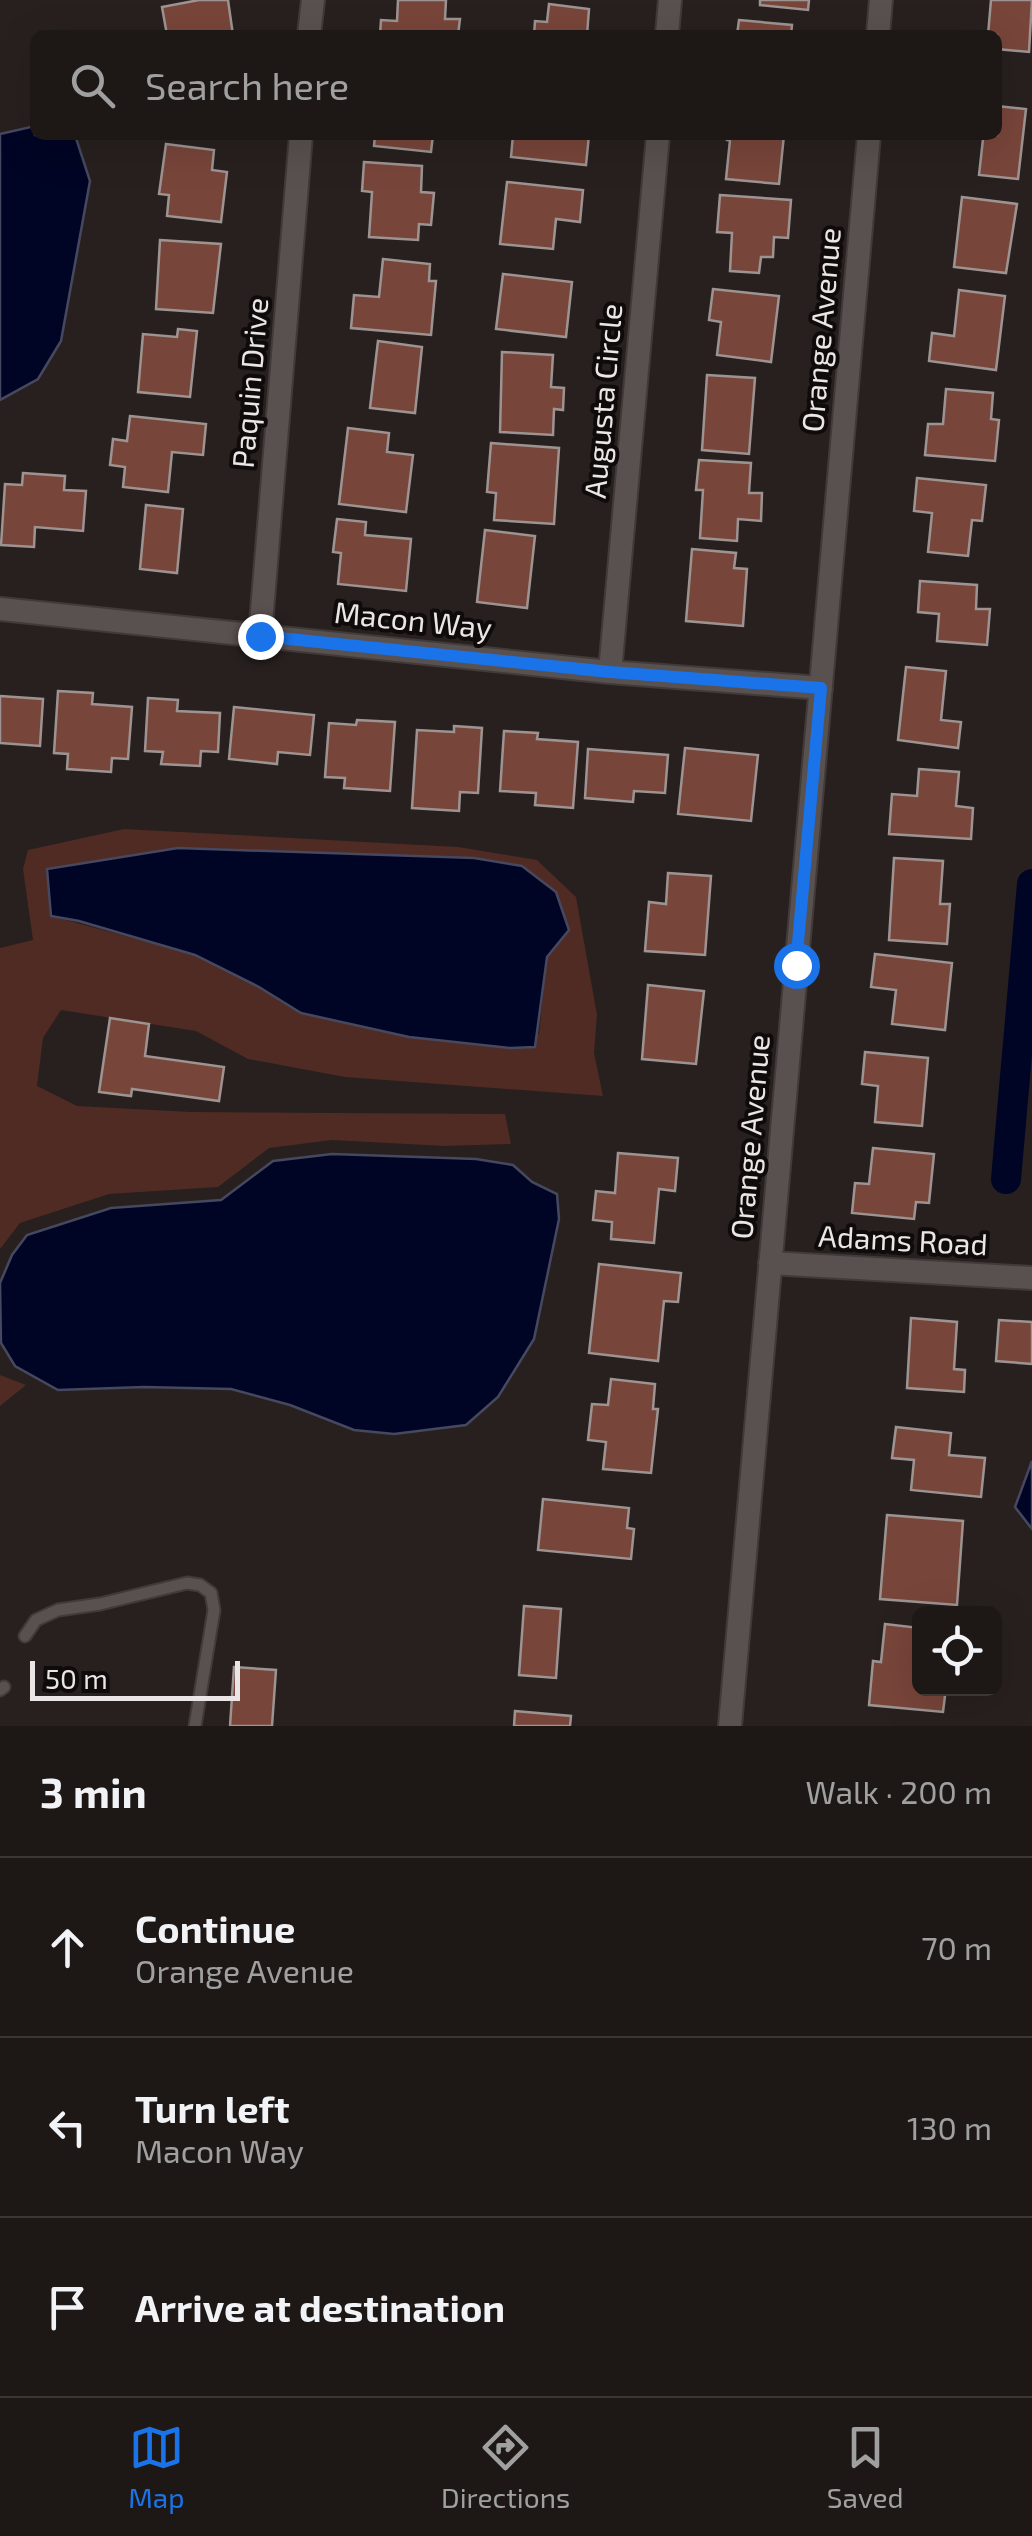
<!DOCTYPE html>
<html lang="en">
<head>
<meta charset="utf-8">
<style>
	body { margin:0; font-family:"Exo 2",sans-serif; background:#25211f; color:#f1f3f6 }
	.controls { position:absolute; right:30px; bottom:30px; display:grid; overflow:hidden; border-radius:15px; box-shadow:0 10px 40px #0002 }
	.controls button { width:90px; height:90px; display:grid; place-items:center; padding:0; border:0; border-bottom:2px solid #3b3735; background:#1d1816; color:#f1f3f6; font:50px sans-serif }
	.scale { position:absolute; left:30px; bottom:25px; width:210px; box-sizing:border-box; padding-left:10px; border:5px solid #ebe6e5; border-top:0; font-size:28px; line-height:35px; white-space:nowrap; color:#ebe6e5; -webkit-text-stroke:8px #0e0b0a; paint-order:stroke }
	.stop { position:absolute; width:30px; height:30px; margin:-22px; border:8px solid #1a73e8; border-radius:50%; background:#fff }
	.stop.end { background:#1a73e8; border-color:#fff; box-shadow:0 2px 10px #0008 }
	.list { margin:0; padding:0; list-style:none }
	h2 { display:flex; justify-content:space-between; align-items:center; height:130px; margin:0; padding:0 40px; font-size:42px }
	h2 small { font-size:32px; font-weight:400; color:#a0a0a1 }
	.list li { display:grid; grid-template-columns:65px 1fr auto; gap:30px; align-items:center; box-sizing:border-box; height:180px; padding:0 40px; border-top:2px solid #3b3735 }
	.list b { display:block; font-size:38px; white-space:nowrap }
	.list p { margin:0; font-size:32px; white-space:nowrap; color:#a0a0a1 }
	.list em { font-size:32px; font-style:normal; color:#a0a0a1 }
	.icon { flex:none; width:55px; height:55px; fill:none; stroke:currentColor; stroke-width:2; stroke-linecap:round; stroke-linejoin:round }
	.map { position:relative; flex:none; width:1032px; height:1726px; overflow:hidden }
	.search { position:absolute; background:#1d1816; box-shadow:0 10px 40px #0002; left:30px; right:30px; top:30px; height:110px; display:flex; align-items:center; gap:25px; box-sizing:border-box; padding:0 35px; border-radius:15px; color:#a0a0a1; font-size:38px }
	.sheet { height:670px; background:#1d1816 }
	nav { display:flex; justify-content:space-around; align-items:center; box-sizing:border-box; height:140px; border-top:2px solid #3b3735; background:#1d1816; font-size:28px; color:#a0a0a1 }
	nav a { display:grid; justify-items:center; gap:5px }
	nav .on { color:#1a73e8 }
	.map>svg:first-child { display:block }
	.green { fill:#4f2b23; fill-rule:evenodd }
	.water { fill:#000525; stroke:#46485f; stroke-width:2.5 }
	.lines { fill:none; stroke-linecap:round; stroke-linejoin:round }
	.canal { stroke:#000525; stroke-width:30 }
	.building { fill:#78453a; stroke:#9d9492; stroke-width:2.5 }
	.lane-casing { stroke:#403a39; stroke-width:15 }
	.street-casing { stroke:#403a39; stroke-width:26 }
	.lane { stroke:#59514f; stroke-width:11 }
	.street { stroke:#59514f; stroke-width:22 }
	.route { stroke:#1a73e8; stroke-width:12 }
	.labels { text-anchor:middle; stroke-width:8; stroke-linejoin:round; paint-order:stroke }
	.street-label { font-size:30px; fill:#ebe6e5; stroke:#0e0b0a }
</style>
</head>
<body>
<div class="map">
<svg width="1032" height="1726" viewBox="0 0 1032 1726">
	<rect width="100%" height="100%" fill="#27201e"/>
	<!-- green -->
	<path class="green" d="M124,829L458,847L537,860L576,897L597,1015L594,1053L603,1096L345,1077L248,1059L196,1031L61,1010L43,1038L37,1086L77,1106L191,1112L505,1114L511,1144L444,1146L332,1140L269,1148L218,1187L109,1194L20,1223L0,1249V948L33,940L23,869L28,850ZM178,848L474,858L547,957L539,1034L511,1048L409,1037L301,1013L259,987L195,955L51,916L47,869Z
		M0,1375L26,1385L0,1406Z"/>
	<!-- water -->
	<path class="water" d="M35,126V135H75L90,181L61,341L38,379L0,400V134Z
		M178,848L474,858L522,866L556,892L569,930L547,957L535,1047L511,1048L409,1037L301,1013L259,987L195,955L79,921L51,916L47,869Z
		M332,1154L476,1159L513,1165L532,1182L557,1194L559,1219L534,1339L498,1397L466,1425L394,1434L354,1430L290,1405L231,1389L144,1387L58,1390L15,1366L1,1343L0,1283L12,1255L27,1235L111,1208L221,1200L273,1161Z
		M1032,1461V1529L1015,1507Z"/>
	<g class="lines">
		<!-- canal -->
		<path class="canal" d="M1006,1179L1032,884"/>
	</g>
	<!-- building -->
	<path class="building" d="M199,0H228L233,35H167L162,7Z
		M398,0H446L445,19H460L458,35H380L381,20L397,21Z
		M760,0H809L808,10L760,5Z
		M991,0H1032L1029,52L997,49V35H988Z
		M549,4L589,9L587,35H534L535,21L547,22Z
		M739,20L792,25L791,35H737Z
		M997,106L1026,109L1018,179L979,175L983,139L954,135H997Z
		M375,135H433L431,152L374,146Z
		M513,135H589L586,165L511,157Z
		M727,135H784L779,184L726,179L730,140H727Z
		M166,144L214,150L212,170L227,172L221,222L167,216L169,195L159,194Z
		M364,162L422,166L421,192L434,193L431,225L419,224L418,240L369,237L372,192L362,191Z
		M507,182L583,190L580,222L556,219L553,249L500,244Z
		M720,195L791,200L788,238L774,237L773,257H761L759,273L730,271L732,233L717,232Z
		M962,197L1017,204L1006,273L954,267Z
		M160,240L221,244L213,313L156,309Z
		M383,259L430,264L429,281H436L431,335L351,328L354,295L379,297Z
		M503,274L572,282L566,337L496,329Z
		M713,289L779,296L771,362L717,355L721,322L709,320Z
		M959,290L1005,296L996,370L929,361L932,333L954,336Z
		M178,329L197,331L190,397L138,392L143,334L177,337Z
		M378,341L422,347L415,413L370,408Z
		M502,352L553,355L551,387L564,388L563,410L554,409L553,435L500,432Z
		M707,375L755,378L749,454L702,450Z
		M946,389L993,393L991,419L999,420L995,461L925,455L928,424H943Z
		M130,416L206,424L203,455L172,452L168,492L123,487L125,467L110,465L113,439L127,441Z
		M348,428L389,433L387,452L413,455L406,512L339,504Z
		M491,443L559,448L554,524L494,520L496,493L487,492Z
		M699,460L751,463L749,493H762L761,521L738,519L737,541L700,538L703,490H696Z
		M23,473L65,476L64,490L86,491L83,531L35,527L34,547L1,545L5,484L22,485Z
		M917,478L986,485L982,521L972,520L968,556L928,552L932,513L914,511Z
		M146,505L183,509L177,573L140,569Z
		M337,519L366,522L365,535L411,539L406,591L338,584L341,553L333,552Z
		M485,530L535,536L527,608L477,602Z
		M692,549L736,553L734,568L747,569L743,626L686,621Z
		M920,581L977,585L976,609H990L987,645L937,641L939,614L918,612Z
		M906,667L946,671L941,720L961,722L958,748L898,740Z
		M58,691L93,693L92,704L132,707L128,759L112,758L111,772L67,769L68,754L54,753Z
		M0,696L43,699L40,746L0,743Z
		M148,698L178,700L177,711L220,713L218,752L201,751L200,766L161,764L163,752L145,751Z
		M234,707L314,715L310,755L278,752L277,764L229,759Z
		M357,720L395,722L390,791L344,788L345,778L325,777L329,723L356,725Z
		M454,726L482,728L478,793L460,792L459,811L412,808L417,730L454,732Z
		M504,731L538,733L537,739L578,742L573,808L535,805L536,793L500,791Z
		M685,748L758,755L751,821L678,814Z
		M588,749L668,755L665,793L634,791L633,802L585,798Z
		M919,769L959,772L956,806L973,808L971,839L889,834L892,794L917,796Z
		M894,858L943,861L940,904H950L947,944L889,940Z
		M668,873L711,876L705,955L645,951L649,902L666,904Z
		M875,954L952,963L945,1030L892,1024L896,990L871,987Z
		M648,985L704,991L696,1064L642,1059Z
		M110,1018L149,1024L145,1056L224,1067L219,1101L132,1089L131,1096L99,1092Z
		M865,1052L928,1058L922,1126L875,1122L878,1086L862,1084Z
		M873,1148L934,1154L929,1203L916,1202L914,1219L852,1213L855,1183L869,1184Z
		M618,1153L678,1158L675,1191L659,1189L654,1243L611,1239L612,1222L593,1220L596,1191L615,1193Z
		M599,1264L681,1273L678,1302L664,1301L658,1361L589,1353Z
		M911,1318L957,1322L954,1369L965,1370L964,1392L907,1388Z
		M999,1320L1032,1322V1364L996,1361Z
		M611,1379L655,1384L653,1409H658L651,1473L603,1469L606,1442L588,1440L592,1404L608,1405Z
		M896,1427L951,1433L949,1455L985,1458L981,1497L911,1490L914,1460L892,1458Z
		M543,1499L629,1508L627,1528L634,1529L631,1559L538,1550Z
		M887,1515L963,1521L957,1605L880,1599Z
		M524,1606L561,1609L556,1678L519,1675Z
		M885,1624L920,1628V1688H946L943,1712L869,1705L873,1661L881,1662Z
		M234,1667L276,1670L272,1726H230Z
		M515,1711L571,1716L570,1726H514Z"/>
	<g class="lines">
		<defs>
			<path id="lane" d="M25,1636L36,1620L58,1610L100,1604L187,1583L200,1585L211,1593L214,1610L195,1726
				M0,1690L4,1687"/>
			<path id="street" d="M309,35L313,0
				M667,35L670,0
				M878,35L881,0
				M0,609L610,672L821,688
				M260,636L301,135
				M610,672L658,135
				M770,1263L1032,1278
				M730,1726L869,135"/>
		</defs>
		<!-- lane casing -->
		<use href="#lane" class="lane-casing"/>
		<!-- street casing -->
		<use href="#street" class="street-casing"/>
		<!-- lane -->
		<use href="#lane" class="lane"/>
		<!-- street -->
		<use href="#street" class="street"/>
	</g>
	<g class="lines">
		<!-- route -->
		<path class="route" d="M260,636L610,672L821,688L796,965"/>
	</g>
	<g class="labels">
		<!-- street labels -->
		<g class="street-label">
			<text transform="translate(822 330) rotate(-85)" y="10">Orange Avenue</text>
			<text transform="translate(251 383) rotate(-85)" y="10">Paquin Drive</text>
			<text transform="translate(604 401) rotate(-85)" y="10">Augusta Circle</text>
			<text transform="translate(413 621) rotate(6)" y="10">Macon Way</text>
			<text transform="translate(751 1137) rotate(-85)" y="10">Orange Avenue</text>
			<text transform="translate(903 1241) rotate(3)" y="10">Adams Road</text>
		</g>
	</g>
</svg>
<div class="controls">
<button><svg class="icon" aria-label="locate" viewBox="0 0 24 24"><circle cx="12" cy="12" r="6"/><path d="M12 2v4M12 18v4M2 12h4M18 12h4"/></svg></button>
</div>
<div class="scale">50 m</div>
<div class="stop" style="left:796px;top:965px"></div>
<div class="stop end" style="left:260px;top:636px"></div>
<div class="search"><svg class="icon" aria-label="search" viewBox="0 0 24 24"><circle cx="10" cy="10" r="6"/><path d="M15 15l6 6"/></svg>Search here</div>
</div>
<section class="sheet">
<h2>3 min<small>Walk · 200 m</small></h2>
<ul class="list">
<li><svg class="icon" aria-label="ahead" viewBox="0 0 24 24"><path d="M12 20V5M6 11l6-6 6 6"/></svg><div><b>Continue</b><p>Orange Avenue</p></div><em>70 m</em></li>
<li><svg class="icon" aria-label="left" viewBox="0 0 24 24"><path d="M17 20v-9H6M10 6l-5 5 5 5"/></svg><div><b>Turn left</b><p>Macon Way</p></div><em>130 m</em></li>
<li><svg class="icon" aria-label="arrive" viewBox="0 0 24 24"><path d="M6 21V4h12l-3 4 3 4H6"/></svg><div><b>Arrive at destination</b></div></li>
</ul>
</section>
<nav>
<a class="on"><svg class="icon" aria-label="map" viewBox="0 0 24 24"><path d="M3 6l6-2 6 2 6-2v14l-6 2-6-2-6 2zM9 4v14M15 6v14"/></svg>Map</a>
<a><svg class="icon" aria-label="directions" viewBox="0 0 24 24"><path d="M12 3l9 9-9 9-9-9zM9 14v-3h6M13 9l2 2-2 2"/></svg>Directions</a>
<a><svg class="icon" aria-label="saved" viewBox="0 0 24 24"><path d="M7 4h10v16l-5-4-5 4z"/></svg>Saved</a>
</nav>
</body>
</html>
